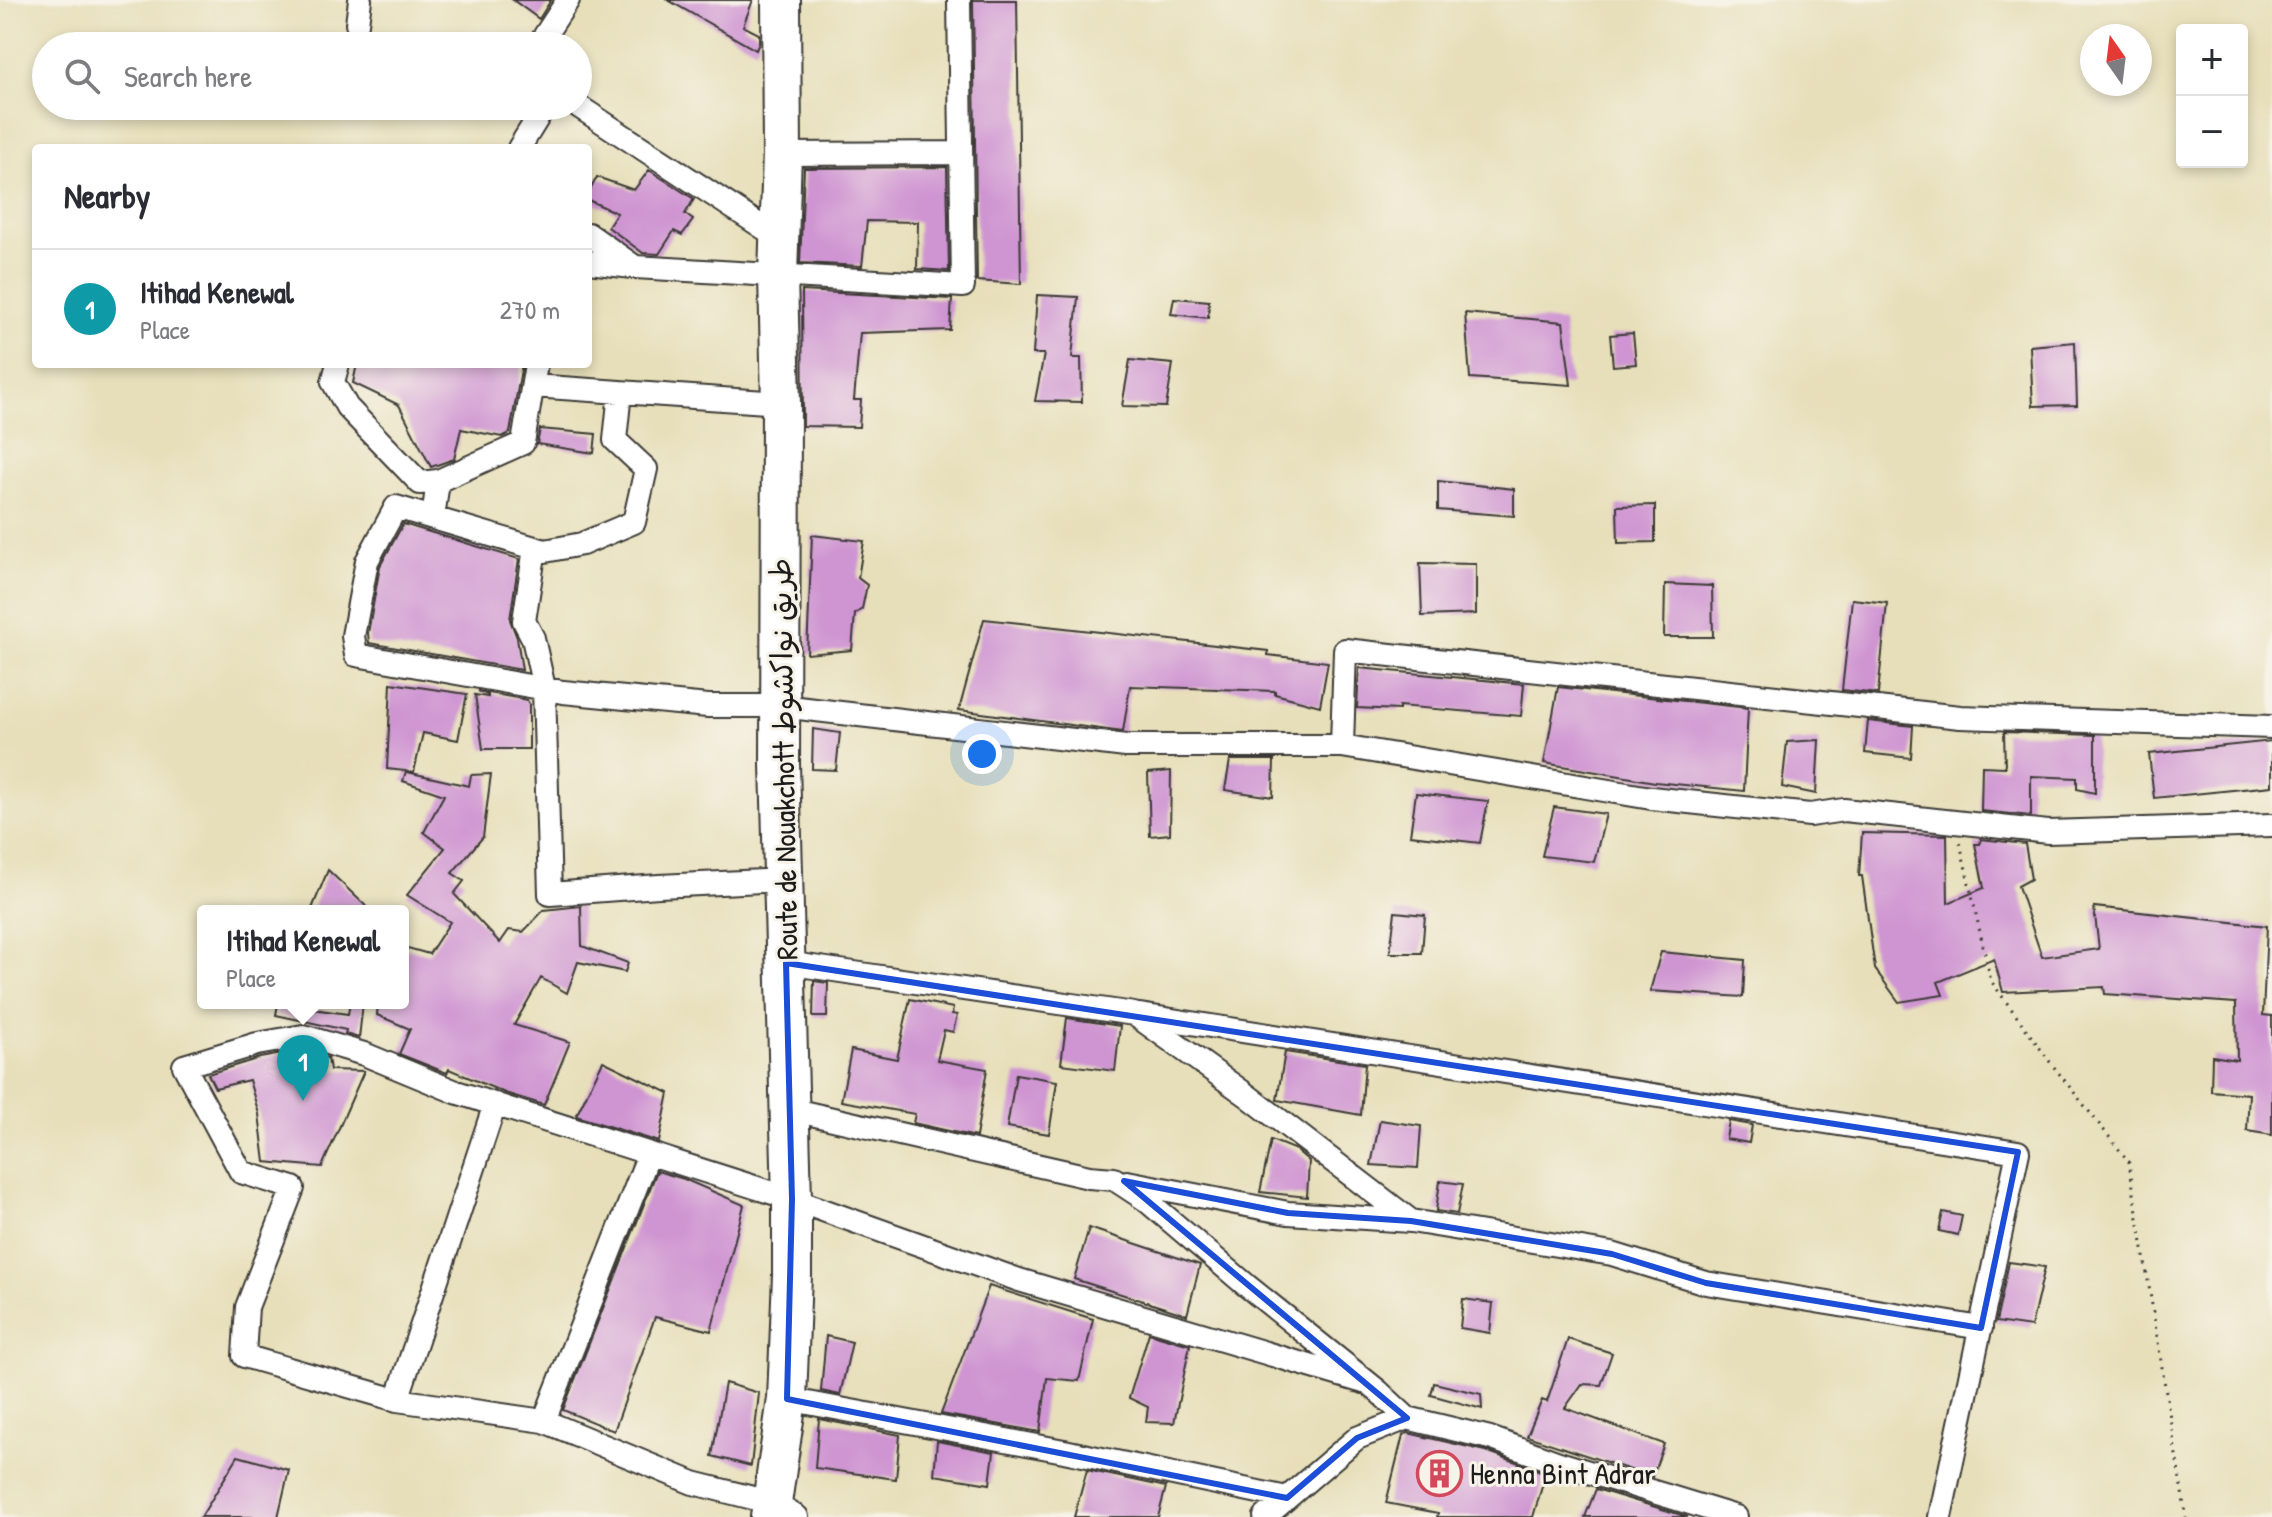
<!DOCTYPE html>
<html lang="en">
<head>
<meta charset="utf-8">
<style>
	body { margin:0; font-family:"Patrick Hand","Playpen Sans Arabic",sans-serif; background:#f7f7f7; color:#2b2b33 }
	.controls { position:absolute; right:24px; top:24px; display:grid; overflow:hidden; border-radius:8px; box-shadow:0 4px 12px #0003 }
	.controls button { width:72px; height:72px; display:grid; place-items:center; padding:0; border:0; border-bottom:2px solid #e1e1e2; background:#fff; color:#2b2b33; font:40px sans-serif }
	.compass { position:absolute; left:2080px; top:24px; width:72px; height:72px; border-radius:50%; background:#fff; box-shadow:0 4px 12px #0003; rotate:346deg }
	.you { position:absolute; left:982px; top:754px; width:28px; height:28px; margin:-20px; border:6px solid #fff; border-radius:50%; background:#1a73e8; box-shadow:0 0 0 12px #1a73e833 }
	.badge { display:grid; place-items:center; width:52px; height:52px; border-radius:50%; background:#b45309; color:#fff; font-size:26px; font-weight:700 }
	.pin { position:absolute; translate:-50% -66px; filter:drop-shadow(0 2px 4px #0008) }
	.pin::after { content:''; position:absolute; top:42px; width:28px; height:24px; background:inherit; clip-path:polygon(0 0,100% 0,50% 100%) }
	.popup { position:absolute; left:197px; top:905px; width:212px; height:104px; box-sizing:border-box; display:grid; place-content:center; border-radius:8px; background:#fff; filter:drop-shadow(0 2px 6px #0005); font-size:26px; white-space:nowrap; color:#7c7c81 }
	.popup b { font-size:30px; color:#2b2b33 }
	.popup::after { content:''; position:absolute; left:50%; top:100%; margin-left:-16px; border:16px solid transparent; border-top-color:#fff }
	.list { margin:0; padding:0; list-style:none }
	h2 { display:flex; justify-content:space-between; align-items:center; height:104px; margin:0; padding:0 32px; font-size:34px }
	h2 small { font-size:26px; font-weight:400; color:#7c7c81 }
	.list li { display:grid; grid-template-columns:52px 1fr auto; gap:24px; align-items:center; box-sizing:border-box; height:120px; padding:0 32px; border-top:2px solid #e1e1e2 }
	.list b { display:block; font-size:30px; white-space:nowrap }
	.list p { margin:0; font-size:26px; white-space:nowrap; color:#7c7c81 }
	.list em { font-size:26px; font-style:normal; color:#7c7c81 }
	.icon { flex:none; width:44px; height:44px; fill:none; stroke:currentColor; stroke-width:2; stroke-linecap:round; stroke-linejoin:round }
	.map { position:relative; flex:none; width:2272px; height:1517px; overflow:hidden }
	.search { position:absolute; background:#fff; box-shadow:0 4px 12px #0003; left:32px; top:32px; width:560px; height:88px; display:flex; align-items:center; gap:20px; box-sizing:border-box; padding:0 28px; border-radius:44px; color:#7c7c81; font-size:30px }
	.panel { position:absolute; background:#fff; box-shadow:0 4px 12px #0003; left:32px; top:144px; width:560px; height:224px; border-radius:8px }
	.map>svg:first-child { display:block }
	.building { fill:#cf95d2 }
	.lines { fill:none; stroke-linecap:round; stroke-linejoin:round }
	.street-casing { stroke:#3a3934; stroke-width:26 }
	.highway-casing { stroke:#3a3934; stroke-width:42 }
	.path { stroke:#3a3934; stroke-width:3; stroke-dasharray:2 6; stroke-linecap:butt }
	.street { stroke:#fff; stroke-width:22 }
	.highway { stroke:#fff; stroke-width:38 }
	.marked { fill:none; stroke:#1d4ed8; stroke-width:6; stroke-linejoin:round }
	.labels { text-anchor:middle; stroke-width:6; stroke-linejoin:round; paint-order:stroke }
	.street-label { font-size:30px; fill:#1c1c1c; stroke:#f7f3e8 }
	.poi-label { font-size:30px; fill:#1c1c1c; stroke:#f7f3e8; text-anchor:start }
</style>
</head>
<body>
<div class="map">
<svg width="2272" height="1517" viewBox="0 0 2272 1517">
	<rect width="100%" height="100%" fill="#f7f3e8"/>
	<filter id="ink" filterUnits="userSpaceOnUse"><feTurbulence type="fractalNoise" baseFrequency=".0125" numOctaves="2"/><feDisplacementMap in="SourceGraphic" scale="16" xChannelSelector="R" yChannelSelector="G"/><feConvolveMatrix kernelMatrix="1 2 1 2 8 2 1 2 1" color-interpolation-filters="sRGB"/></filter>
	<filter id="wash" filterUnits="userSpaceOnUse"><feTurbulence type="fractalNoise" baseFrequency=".006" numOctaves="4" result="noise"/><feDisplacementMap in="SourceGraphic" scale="32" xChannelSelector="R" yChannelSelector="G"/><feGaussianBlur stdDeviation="1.8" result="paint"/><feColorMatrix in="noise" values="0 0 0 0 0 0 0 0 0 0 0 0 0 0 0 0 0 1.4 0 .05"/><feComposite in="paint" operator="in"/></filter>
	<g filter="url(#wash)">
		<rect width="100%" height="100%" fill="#e7dfba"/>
		<g id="blocks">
			<!-- building -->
			<path class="building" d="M513,0H551L539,19Z
				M668,0H753L743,26L759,34V43L756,50Z
				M973,0H1017L1021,284L977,281Z
				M947,167L949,271L917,269L918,222L867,221L862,266L800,263L804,168Z
				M649,170L694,199L685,214L693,220L682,235L674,231L659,254L643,253L608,227L617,213L588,200V194L597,177L634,190Z
				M802,291L952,299L950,330L860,333L854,400H861L859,427L803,426Z
				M1037,295L1078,297L1072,358H1081L1082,402L1035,401L1044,354H1033Z
				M1174,298L1209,301L1208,318L1171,314Z
				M1465,313L1563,322L1571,385L1470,378Z
				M1633,333L1636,364L1613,366L1610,335Z
				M2075,342L2077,405L2033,406L2030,346Z
				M1130,360L1173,364L1166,407L1122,406Z
				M357,364H522L510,433L502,437L461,429L454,459L431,467L399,405L353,383Z
				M540,429L596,434L594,453L537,444Z
				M1438,481L1514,489V516L1438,510Z
				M1655,505V542L1618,543L1617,506Z
				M403,524L519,559L510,620L517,638L522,670L369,643L368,633L380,566Z
				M812,535L864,541L858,578L867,585L862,609L855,614L852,650L807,654Z
				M1420,563L1476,564V614L1422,616Z
				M1665,584L1712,586L1713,637H1664Z
				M1852,599L1887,603L1878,694L1842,690Z
				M984,619L1268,651V655L1328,662L1320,706L1275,694V691L1130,686L1123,732L959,710Z
				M1359,668L1524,684L1521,716L1399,706V710L1357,708Z
				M391,683L467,694L458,740L423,733L414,772H407L469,786L471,775L491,774L483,837L452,873L464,881L454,894L500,943L509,930L523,932L544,910L581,906L582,946L628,963L625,972L578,962L567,993L541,978L514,1025L570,1042L544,1105L505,1093L449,1069L447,1073L399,1054L410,1029L377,1015L378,1003H403V953L408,948L429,954L450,922L407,895L445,848L424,832L444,795L403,781L406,771L387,769Z
				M1558,687L1748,708L1744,791L1655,782L1544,763Z
				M478,691L527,700L529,704V749H483L475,695L488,697V695Z
				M1868,721L1913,726L1911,758L1865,753Z
				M813,729L840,733L836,770L812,769Z
				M2004,732L2095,735V793L2077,789V778L2031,776V816L1981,811L1982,766L2005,767Z
				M1819,740L1816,794L1782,787L1787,742Z
				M2272,741V786L2154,798L2149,754Z
				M1230,760H1274L1273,797L1225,790Z
				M1171,771L1170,834L1150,836L1148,773Z
				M1416,793L1488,801L1480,843L1410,835Z
				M1554,807L1606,814L1594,862L1542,856Z
				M1862,833L1947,835L1948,903L1984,888L1975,844H1980L1981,839L2025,844L2031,879L2018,886L2042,957L2099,949L2094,907L2267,926L2263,1015L2272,1016V1135L2247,1131L2249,1094L2211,1091L2212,1056L2237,1060L2236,1003L2105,994L2104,987L2003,992L1994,959L1938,982L1943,995L1899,1002L1875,969L1862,876H1859Z
				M328,870L371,911H311Z
				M1395,912L1425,915L1422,953H1390Z
				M1661,952L1745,960L1743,997L1650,991Z
				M814,981L828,983L827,1017H813Z
				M910,999L953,1008L952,1014L957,1015L953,1032L944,1030L937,1060L987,1069L976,1137L913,1123L915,1114L841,1101L851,1050L897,1059Z
				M350,1003H363L359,1038L345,1034L346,1030L276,1015L278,1004L348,1014Z
				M1067,1018L1120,1026L1115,1071L1061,1064Z
				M298,1051L328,1058L330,1070L364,1071L322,1167L265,1162L259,1114L249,1080L215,1088L208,1074L260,1058Z
				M1285,1052L1365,1064L1361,1115L1277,1100Z
				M603,1061L669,1093L659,1142L576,1116Z
				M1016,1074L1057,1081L1049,1134L1007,1127Z
				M1380,1120L1421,1126L1418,1168L1371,1165Z
				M1729,1121L1752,1125L1749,1143L1726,1139Z
				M1271,1140L1296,1150L1309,1161L1307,1197L1260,1192Z
				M657,1171L684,1179L744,1205L711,1331L655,1317L614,1431L563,1410Z
				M1440,1181L1463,1184L1457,1214L1436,1211Z
				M1943,1212L1962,1216L1958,1235L1939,1231Z
				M1089,1228L1200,1265L1187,1315L1074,1279Z
				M2009,1262L2045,1267L2031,1327L1996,1322Z
				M989,1286L1093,1319L1079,1381L1047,1378L1040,1432L941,1414Z
				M1463,1299L1493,1303L1490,1333L1460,1328Z
				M1149,1333L1190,1345L1174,1423L1146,1422L1148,1407L1129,1398Z
				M826,1336L852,1342L840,1395L821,1391Z
				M1568,1339L1612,1353L1601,1385L1582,1384L1565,1408L1664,1444L1652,1477L1527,1436L1542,1400L1547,1402Z
				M725,1383L759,1393L751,1466L712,1456Z
				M1434,1383L1481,1394L1482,1409L1431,1395Z
				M819,1419L900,1435L896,1479L815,1468Z
				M1408,1433L1486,1451L1546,1473L1533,1517H1437L1438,1513L1386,1503L1403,1435Z
				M937,1441L994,1452L990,1484L934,1475Z
				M238,1456L289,1470L278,1517H201Z
				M1087,1470L1166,1487L1158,1517H1074Z
				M1596,1489L1688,1517H1585Z"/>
		</g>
	</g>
	<g filter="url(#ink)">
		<use href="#blocks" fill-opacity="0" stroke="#3a3934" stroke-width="2"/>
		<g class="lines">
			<defs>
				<path id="street" d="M357,24L360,0
					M538,46L568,0
					M578,106L779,238
					M519,148L545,106
					M782,154L960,153
					M588,234L635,267L963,286L959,0
					M588,262L633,267
					M338,364L333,382L347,407L420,483L438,481L523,443L536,364
					M533,386L781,403
					M438,481L433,518L545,551L582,544L634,522L646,469L615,440L620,392
					M433,518L396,507L367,561L353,636L356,655L563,692L708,706H781L1126,746H1342L1651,798L1810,815L1844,810L2048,832L2272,825
					M535,548L524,621L533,638L544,688L550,894L659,886L783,880
					M1342,746L1345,650L1960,717L2272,727
					M786,963L1134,1014L1248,1096L1411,1221L1612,1254L1706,1283L1981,1328
					M1140,1015L2018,1152L1940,1517
					M789,1109L1089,1177L1114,1179L1146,1200L1246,1285L1378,1391L1407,1418L1490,1438L1559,1463L1736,1517
					M1127,1182L1288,1213L1411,1221
					M787,1399L1064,1451L1287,1498
					M397,1400L495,1104
					M544,1421L649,1154
					M797,1517L773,1503L693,1483L544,1421L397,1400L244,1356L247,1307L293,1188L241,1172L184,1066L257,1044L303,1036L364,1054L456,1092L792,1199L1019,1280L1367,1383
					M1265,1517L1357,1438L1407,1418"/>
				<path id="highway" d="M770,1517L787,1399L792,1275V1199L780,764L781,403L778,275L782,154L781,0"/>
			</defs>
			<!-- street casing -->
			<use href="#street" class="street-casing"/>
			<!-- highway casing -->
			<use href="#highway" class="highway-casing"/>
			<!-- path -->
			<path class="path" d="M1960,843L1991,981L2050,1062L2129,1162L2186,1517"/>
			<!-- street -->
			<use href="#street" class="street"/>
			<!-- highway -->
			<use href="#highway" class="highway"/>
		</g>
	</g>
	<!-- marked area -->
	<path class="marked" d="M786,963L2018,1152L1981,1328L1706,1283L1612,1254L1411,1221L1288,1213L1124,1181L1407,1418L1357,1438L1287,1498L787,1399L792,1199Z"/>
	<!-- icons -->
	<defs>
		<symbol id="building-ring" viewBox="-11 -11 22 22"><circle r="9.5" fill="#f7f3e8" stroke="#d1495b" stroke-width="1.5"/><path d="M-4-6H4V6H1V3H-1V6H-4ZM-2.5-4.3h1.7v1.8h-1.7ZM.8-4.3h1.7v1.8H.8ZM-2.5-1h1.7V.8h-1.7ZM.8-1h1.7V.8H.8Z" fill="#d1495b"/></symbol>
	</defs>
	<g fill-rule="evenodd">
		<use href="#building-ring" x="1414" y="1448" width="51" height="51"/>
	</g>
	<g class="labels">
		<!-- street labels -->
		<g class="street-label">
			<text transform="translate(784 759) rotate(-91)" y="10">Route de Nouakchott طريق نواكشوط</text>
		</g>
		<!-- poi labels -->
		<g class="poi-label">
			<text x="1470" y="1484">Henna Bint Adrar</text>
		</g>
	</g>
</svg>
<div class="controls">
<button>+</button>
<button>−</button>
</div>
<svg class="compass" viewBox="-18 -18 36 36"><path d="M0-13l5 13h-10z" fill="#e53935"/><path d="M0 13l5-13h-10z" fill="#7c7c81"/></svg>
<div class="you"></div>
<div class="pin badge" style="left:303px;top:1101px;background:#0f9aa8">1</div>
<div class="popup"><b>Itihad Kenewal</b>Place</div>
<div class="search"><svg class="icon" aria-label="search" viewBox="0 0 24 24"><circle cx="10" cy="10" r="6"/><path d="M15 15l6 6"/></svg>Search here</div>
<section class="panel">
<h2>Nearby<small></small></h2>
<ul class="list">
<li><span class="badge" style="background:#0f9aa8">1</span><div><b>Itihad Kenewal</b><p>Place</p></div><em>270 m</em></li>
</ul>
</section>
</div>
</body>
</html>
